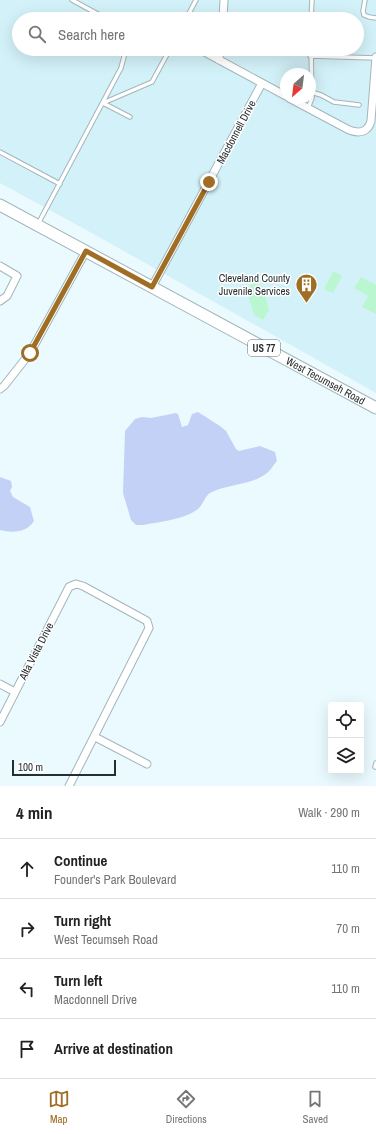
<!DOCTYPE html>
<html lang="en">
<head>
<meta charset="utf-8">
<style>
	body { margin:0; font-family:"Archivo Narrow",sans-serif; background:#f6f6f6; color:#222 }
	.controls { position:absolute; right:12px; bottom:12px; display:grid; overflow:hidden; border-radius:4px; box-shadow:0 4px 16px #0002 }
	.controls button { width:36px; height:36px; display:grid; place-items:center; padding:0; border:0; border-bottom:1px solid #e0e0e0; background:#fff; color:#222; font:20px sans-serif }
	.compass { position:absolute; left:280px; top:68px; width:36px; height:36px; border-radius:50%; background:#fff; box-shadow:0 4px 16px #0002; rotate:208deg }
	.scale { position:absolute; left:12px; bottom:10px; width:104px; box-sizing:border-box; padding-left:4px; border:2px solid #262e30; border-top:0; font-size:11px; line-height:14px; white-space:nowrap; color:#262e30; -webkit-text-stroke:3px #fff; paint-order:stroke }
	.stop { position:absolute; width:12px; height:12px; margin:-9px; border:3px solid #a06d24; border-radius:50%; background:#fff }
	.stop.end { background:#a06d24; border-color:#fff; box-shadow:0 1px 4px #0008 }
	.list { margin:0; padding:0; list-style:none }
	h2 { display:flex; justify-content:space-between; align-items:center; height:52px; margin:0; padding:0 16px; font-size:17px }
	h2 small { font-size:13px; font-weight:400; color:#767676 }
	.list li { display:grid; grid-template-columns:26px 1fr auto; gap:12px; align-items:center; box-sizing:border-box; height:60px; padding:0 16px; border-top:1px solid #e0e0e0 }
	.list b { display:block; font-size:15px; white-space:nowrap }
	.list p { margin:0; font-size:13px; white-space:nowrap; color:#767676 }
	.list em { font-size:13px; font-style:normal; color:#767676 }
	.icon { flex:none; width:22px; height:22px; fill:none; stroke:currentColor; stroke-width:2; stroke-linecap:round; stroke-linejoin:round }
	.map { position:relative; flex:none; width:376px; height:786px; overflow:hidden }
	.search { position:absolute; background:#fff; box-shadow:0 4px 16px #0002; left:12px; right:12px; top:12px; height:44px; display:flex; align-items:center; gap:10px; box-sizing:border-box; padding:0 14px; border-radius:22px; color:#767676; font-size:15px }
	.sheet { height:292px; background:#fff }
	nav { display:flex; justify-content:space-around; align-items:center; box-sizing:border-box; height:56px; border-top:1px solid #e0e0e0; background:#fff; font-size:11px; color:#767676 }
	nav a { display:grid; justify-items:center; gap:2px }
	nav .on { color:#a06d24 }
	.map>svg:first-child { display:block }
	.built { fill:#d3f1f8; fill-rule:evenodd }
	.green { fill:#baf7d1 }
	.water { fill:#c4d1f7 }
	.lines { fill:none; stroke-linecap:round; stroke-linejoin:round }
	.service-casing { stroke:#a3b6bb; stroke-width:5.5 }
	.minor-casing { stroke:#a3b6bb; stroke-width:9 }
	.primary-casing { stroke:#a3b6bb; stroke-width:13 }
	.service { stroke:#fff; stroke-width:3.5 }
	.minor { stroke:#fff; stroke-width:7 }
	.primary { stroke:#fff; stroke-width:11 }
	.route { stroke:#a06d24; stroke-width:5 }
	.labels { text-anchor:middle; stroke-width:3; stroke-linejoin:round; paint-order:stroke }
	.shield { fill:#fff; stroke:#676d6e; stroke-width:1 }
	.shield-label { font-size:10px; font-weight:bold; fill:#262e30 }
	.street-label { font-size:11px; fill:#262e30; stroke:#fff }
	.poi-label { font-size:11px; fill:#262e30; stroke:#fff; text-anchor:end }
</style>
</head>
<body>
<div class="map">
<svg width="376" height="786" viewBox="0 0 376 786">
	<rect width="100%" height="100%" fill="#eafafe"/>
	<!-- built -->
	<path class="built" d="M0,0H376V393L90,232L0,183ZM19,19H357V49H19ZM286,74H310V98H286Z"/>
	<!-- green -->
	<path class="green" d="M333,271L342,276L333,293L324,289Z
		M361,277L376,285V314L362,307L368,296L354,288Z
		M252,281L263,287L269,310L263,320L254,315L247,292Z"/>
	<!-- water -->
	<path class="water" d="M198,412L220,426L226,431L236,449L239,451L260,446L275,452L277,461C274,464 271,470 267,473C252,485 230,484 212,492C205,495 204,503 199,508C187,519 159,522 143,525H136L131,520L123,493L125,431L135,419L142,417L151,418L176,413L178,414L182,427L188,425L192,414Z
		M0,477L11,481L12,487L10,491L13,497L30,507L34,521C26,533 13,533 0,530Z"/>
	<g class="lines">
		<defs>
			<path id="service" d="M72,0L107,19
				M365,0L363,11L364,15L369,17L376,18
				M186,19L196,0
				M311,19L312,0
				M310,56L376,58
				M311,92L321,95L334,102L359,105
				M103,103L152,82L170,49
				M103,103L130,117
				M308,108L312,98L311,49
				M0,152L60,184
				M38,224L121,68L126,49
				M375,767L376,763"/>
			<path id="minor" d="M223,19L224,0
				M199,49L286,96
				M219,60L220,49
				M289,98L349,130C360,134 368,132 371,121L376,57
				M0,266L17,276L7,296L0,301
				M152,287L262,83
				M0,389L4,386L30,353L86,251
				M0,684L15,692
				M0,722L69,587L76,584L83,586L147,621L149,628L145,636L69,786
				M95,737L147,764"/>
			<g id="primary">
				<path id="s1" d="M0,205L376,408"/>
			</g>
		</defs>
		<!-- service casing -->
		<use href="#service" class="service-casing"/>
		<!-- minor casing -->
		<use href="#minor" class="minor-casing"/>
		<!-- primary casing -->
		<use href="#primary" class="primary-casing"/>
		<!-- service -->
		<use href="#service" class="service"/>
		<!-- minor -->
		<use href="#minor" class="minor"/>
		<!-- primary -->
		<use href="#primary" class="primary"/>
	</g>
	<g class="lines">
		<!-- route -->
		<path class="route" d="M30,353L86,251L152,287L209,182"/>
	</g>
	<!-- icons -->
	<defs>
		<symbol id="building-pin" viewBox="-11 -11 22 30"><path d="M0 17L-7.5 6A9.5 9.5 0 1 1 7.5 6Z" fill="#a06d24" stroke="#fff"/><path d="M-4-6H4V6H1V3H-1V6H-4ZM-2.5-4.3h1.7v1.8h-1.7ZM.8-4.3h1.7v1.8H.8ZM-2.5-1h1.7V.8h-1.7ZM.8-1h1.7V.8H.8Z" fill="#fff"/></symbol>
	</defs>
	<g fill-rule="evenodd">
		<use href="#building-pin" x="294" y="272" width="25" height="34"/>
	</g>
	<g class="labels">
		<!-- shield labels -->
		<rect class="shield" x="248" y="340" width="32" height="16" rx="3"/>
		<g class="shield-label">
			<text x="264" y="352">US 77</text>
		</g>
		<!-- street labels -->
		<g class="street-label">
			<text transform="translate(236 132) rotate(-62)" y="4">Macdonnell Drive</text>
			<text dy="4" stroke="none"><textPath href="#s1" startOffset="370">West Tecumseh Road</textPath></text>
			<text transform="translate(36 651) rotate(-63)" y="4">Alta Vista Drive</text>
		</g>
		<!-- poi labels -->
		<g class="poi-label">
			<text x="290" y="282">Cleveland County<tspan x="290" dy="13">Juvenile Services</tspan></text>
		</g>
	</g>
</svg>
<div class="controls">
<button><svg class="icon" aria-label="locate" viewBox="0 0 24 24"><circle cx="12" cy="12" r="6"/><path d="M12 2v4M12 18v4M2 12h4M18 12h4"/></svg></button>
<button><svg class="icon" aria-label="layers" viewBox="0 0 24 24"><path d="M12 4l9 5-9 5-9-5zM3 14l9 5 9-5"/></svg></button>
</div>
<svg class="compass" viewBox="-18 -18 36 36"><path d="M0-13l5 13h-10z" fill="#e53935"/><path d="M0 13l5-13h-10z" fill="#767676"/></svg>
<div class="scale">100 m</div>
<div class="stop" style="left:30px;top:353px"></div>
<div class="stop end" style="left:209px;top:182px"></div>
<div class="search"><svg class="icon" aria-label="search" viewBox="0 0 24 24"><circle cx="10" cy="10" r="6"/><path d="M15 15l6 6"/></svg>Search here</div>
</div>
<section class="sheet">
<h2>4 min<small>Walk · 290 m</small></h2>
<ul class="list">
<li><svg class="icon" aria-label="ahead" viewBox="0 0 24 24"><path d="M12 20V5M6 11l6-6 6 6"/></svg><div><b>Continue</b><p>Founder's Park Boulevard</p></div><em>110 m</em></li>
<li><svg class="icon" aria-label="right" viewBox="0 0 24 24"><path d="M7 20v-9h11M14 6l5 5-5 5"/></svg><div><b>Turn right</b><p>West Tecumseh Road</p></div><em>70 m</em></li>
<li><svg class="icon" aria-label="left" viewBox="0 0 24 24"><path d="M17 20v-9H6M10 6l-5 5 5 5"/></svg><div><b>Turn left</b><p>Macdonnell Drive</p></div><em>110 m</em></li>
<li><svg class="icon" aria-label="arrive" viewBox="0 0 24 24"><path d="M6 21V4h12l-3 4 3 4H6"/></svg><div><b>Arrive at destination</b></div></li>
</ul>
</section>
<nav>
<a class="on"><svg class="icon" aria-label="map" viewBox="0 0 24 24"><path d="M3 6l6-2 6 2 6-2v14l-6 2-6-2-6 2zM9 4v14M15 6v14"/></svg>Map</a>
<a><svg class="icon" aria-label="directions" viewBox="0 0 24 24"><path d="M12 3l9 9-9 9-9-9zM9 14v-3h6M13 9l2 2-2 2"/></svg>Directions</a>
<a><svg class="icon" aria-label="saved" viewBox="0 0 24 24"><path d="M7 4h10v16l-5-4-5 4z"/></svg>Saved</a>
</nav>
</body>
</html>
